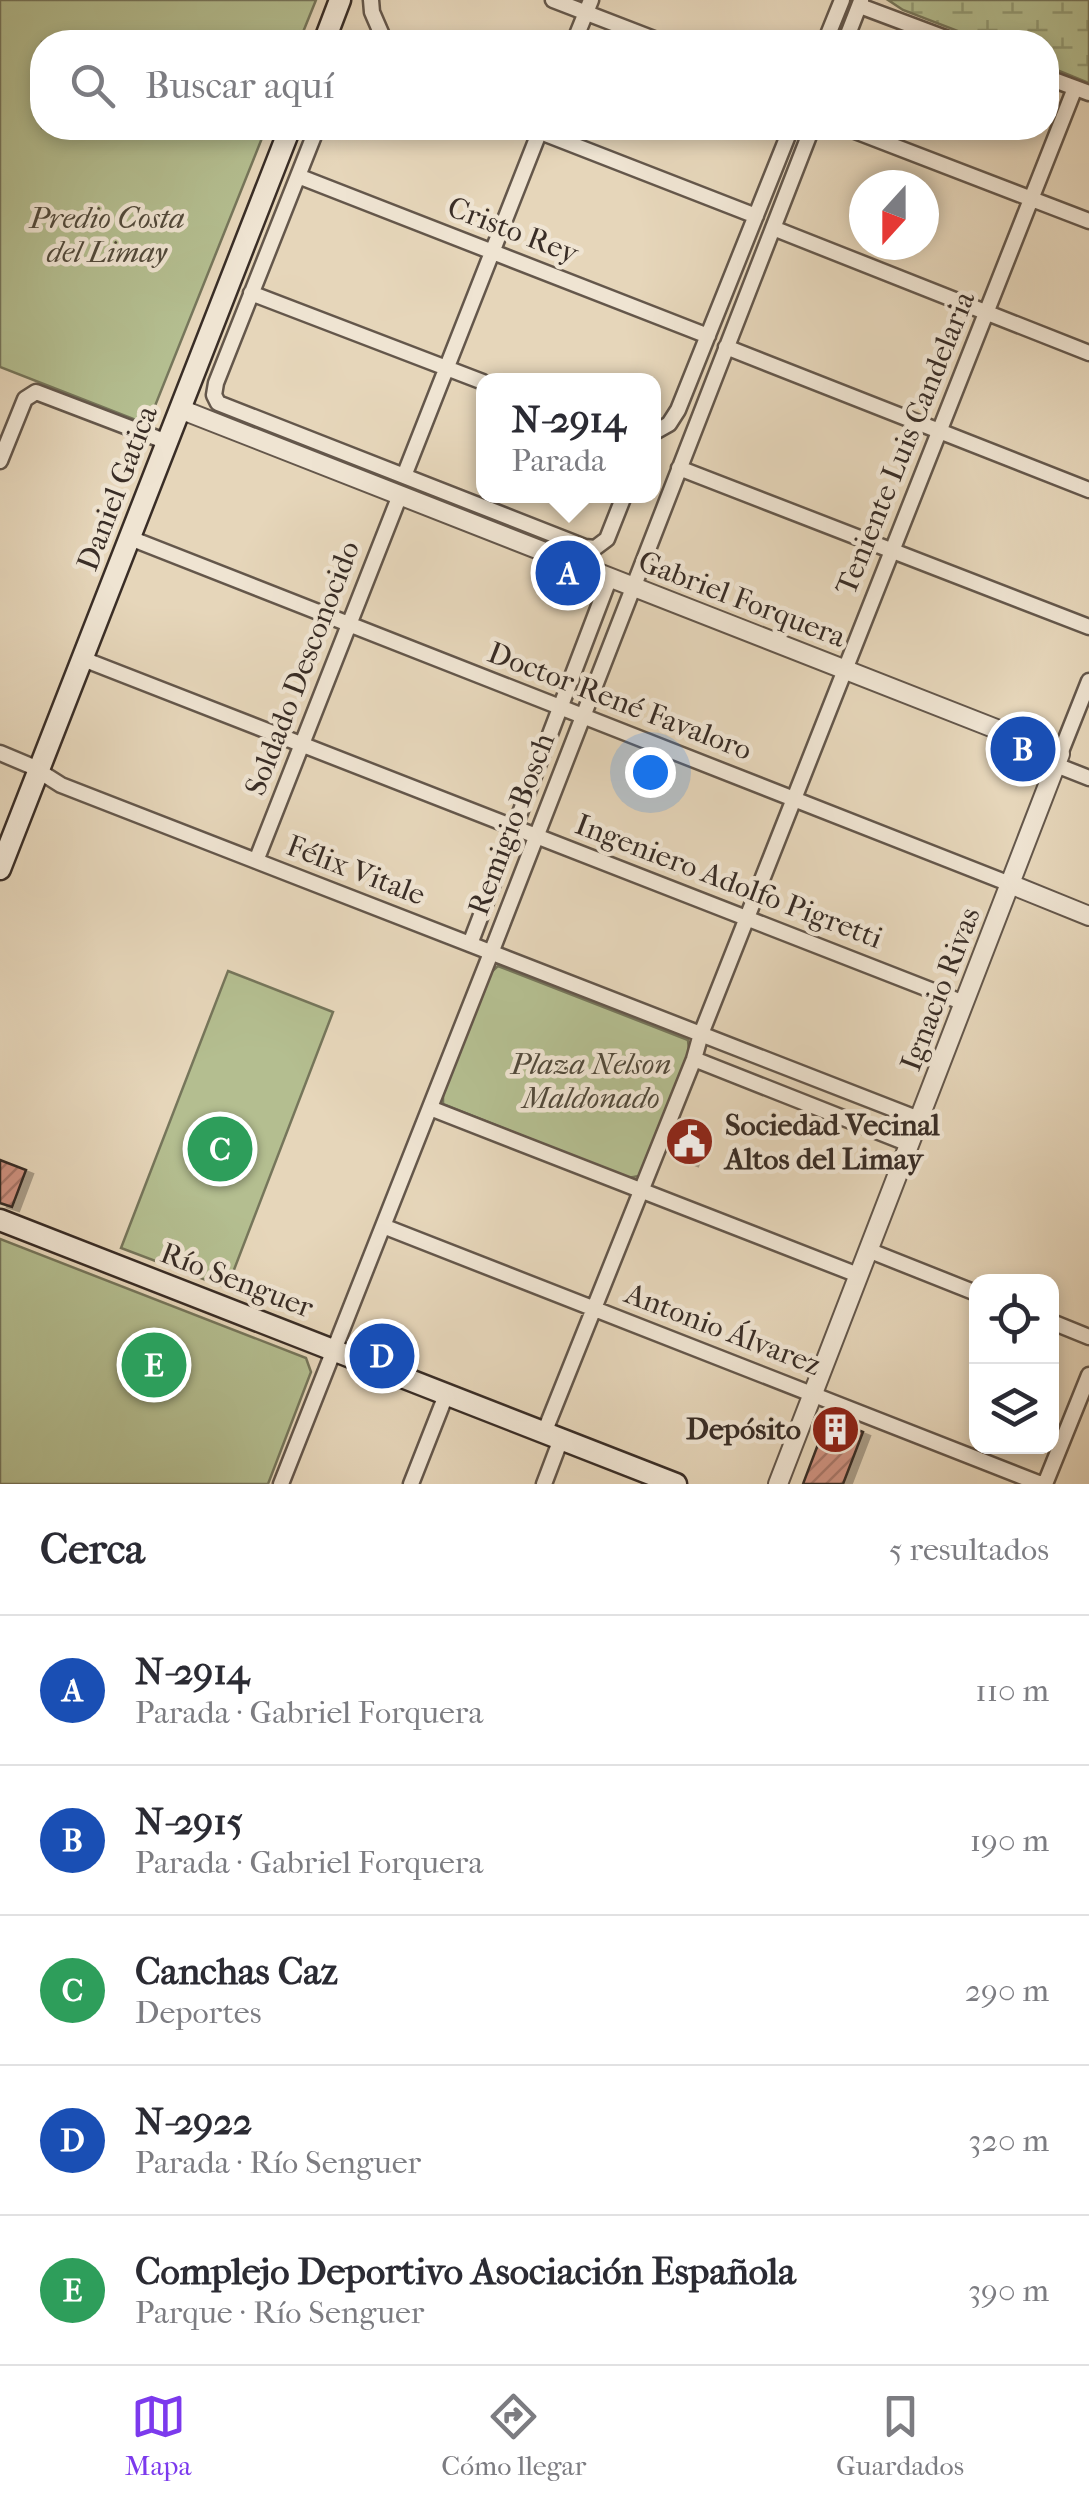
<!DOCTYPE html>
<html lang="es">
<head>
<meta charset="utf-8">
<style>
	body { margin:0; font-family:"IM FELL French Canon",serif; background:#f7f7f7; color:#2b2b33 }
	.controls { position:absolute; right:30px; bottom:30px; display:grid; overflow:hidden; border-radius:20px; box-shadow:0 5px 15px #0003 }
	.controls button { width:90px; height:90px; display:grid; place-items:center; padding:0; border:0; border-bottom:2px solid #e1e1e2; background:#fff; color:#2b2b33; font:50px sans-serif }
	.compass { position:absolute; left:849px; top:170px; width:90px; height:90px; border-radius:50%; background:#fff; box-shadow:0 5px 15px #0003; rotate:201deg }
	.you { position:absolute; left:650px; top:772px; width:35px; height:35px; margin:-25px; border:8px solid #fff; border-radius:50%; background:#1a73e8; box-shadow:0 0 0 15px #1a73e833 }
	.badge { display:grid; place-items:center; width:65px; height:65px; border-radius:50%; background:#7c3aed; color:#fff; font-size:32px; font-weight:700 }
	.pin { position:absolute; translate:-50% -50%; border:5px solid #fff; box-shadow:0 2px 10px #0006 }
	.popup { position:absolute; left:476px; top:373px; width:185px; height:130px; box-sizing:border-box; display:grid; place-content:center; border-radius:20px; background:#fff; filter:drop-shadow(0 2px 8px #0005); font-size:32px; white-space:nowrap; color:#7c7c81 }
	.popup b { font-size:38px; color:#2b2b33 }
	.popup::after { content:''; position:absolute; left:50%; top:100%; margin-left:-20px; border:20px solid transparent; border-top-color:#fff }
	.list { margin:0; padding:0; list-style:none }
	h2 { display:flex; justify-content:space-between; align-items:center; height:130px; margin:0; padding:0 40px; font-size:42px }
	h2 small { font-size:32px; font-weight:400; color:#7c7c81 }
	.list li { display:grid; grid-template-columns:65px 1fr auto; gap:30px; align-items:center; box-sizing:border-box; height:150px; padding:0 40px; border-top:2px solid #e1e1e2 }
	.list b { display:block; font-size:38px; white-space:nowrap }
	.list p { margin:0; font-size:32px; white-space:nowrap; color:#7c7c81 }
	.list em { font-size:32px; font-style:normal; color:#7c7c81 }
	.icon { flex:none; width:55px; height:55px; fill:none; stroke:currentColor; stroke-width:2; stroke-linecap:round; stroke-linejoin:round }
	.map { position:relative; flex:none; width:1089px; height:1484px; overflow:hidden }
	.search { position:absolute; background:#fff; box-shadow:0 5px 15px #0003; left:30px; right:30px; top:30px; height:110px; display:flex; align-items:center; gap:25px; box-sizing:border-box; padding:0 35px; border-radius:40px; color:#7c7c81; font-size:38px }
	.sheet { height:880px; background:#fff }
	nav { display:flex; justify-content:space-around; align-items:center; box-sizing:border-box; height:140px; border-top:2px solid #e1e1e2; background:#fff; font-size:28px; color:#7c7c81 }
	nav a { display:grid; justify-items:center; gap:5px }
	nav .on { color:#7c3aed }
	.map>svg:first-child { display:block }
	.green { fill:#b4be90; stroke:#76765b; stroke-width:2.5 }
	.wetland { fill:url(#wetland-marsh); stroke:#76765b; stroke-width:2.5 }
	.building { fill:url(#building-hatch); stroke:#392d26; stroke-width:2.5; filter:url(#shadow) }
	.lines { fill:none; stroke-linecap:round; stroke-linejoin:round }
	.minor-casing { stroke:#64574b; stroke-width:19 }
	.tertiary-casing { stroke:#64574b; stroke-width:22 }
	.secondary-casing { stroke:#392d26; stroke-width:25 }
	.minor { stroke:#efe4d2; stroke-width:14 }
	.tertiary { stroke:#efe4d2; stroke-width:18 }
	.secondary { stroke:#efe4d2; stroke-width:20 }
	.labels { text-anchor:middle; stroke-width:9; stroke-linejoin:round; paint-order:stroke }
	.park-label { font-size:30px; font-style:italic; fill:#524a3b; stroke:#efe4d2 }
	.street-label { font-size:30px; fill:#392d26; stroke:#efe4d2 }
	.poi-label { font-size:30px; font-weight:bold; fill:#392d26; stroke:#efe4d2; text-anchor:start }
</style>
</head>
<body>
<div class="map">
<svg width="1089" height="1484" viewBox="0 0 1089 1484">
	<defs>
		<pattern id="wetland-marsh" width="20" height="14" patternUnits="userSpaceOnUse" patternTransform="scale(2.5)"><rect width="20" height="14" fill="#b4be90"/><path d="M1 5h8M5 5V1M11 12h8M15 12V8" fill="none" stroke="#939b75"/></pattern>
		<pattern id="building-hatch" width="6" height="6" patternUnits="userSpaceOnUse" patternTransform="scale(2.5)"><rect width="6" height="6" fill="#cf9381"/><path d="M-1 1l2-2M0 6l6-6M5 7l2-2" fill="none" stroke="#a97869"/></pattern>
		<filter id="shadow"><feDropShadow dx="7" dy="4" stdDeviation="0" flood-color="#0004"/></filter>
	</defs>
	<rect width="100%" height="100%" fill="#e6d6ba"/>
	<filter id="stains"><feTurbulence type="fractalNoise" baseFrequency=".002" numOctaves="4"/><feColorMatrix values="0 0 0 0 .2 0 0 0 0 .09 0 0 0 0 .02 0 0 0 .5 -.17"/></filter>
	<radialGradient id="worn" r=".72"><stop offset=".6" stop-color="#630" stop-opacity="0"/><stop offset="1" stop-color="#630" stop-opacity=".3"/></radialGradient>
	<!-- green -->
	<path class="green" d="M0,0H316L299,42H42V128H266L151,416L141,422L0,367Z
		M498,966L688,1040L689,1052L639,1176L628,1178L443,1104V1093L489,974Z
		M228,971L333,1012L227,1288L121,1248Z
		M0,1239L306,1358L311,1372L268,1484H0Z"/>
	<!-- wetland -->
	<path class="wetland" d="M888,0H1089V83L1047,66L1046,42H986L903,10Z"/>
	<!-- building -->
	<path class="building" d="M689,1123L704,1129L691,1162L676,1156Z
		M0,1160L26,1170L12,1207L0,1203Z
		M828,1418L863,1432L843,1484H803Z"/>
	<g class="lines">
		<defs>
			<path id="minor" d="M371,0L372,12L385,42
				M553,0L662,42
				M860,6L956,42
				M574,42L591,0
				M825,42L842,0
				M845,42L861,1
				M1046,77L1089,93
				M317,128L216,383L214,395L218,403L585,547L595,548L607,539L624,496
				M530,128L756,216
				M847,128L1089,221
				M298,176L708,336
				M773,228L1089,353
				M251,293L483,382
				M726,347L1089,490
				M653,433L669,424L678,410L791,128
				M0,461L25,399L36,392L167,442
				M679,468L1089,627
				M404,476L541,128
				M130,538L1010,884
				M83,659L964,1003
				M0,753L31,766L61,785L919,1119
				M1060,754L1089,681
				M1056,765L1089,778
				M256,861L400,495
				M470,944L610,577
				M694,1059L909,1144
				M430,1108L858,1275
				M383,1226L1041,1484
				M868,1250L976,1293
				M1052,1322L1089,1337
				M544,1433L694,1059L701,1034L1075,88
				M281,1484L491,953L812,128
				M411,1484L446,1395
				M544,1484L561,1439
				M1045,1484L1089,1375"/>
			<path id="tertiary" d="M180,409L1060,754L778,1484
				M1010,884L1089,916"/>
			<path id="secondary" d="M324,42L340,0
				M0,869L290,128
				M0,1220L676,1484"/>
		</defs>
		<!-- minor casing -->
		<use href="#minor" class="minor-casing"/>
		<!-- tertiary casing -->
		<use href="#tertiary" class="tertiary-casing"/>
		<!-- secondary casing -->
		<use href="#secondary" class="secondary-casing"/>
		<!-- minor -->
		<use href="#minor" class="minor"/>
		<!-- tertiary -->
		<use href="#tertiary" class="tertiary"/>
		<!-- secondary -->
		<use href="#secondary" class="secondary"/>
	</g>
	<!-- icons -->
	<defs>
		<symbol id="civic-disc" viewBox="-11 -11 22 22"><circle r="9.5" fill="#8f2418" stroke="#efe4d2"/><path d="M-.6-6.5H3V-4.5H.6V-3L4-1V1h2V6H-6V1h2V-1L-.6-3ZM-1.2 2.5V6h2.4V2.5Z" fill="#fff"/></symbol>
		<symbol id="building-disc" viewBox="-11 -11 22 22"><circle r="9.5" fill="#8f2418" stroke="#efe4d2"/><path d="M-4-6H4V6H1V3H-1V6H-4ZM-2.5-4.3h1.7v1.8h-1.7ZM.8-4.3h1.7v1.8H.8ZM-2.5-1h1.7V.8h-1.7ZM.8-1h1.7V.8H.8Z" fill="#fff"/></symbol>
	</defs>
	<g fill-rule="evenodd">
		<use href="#civic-disc" x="662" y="1114" width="55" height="55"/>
		<use href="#building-disc" x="808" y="1402" width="55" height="55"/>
	</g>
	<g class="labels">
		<!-- park labels -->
		<g class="park-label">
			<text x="107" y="228">Predio Costa<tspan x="107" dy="34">del Limay</tspan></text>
			<text x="591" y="1074">Plaza Nelson<tspan x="591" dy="34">Maldonado</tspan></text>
		</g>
		<!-- street labels -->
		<g class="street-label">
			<text transform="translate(513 230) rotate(21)" y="10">Cristo Rey</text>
			<text transform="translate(905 443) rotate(-68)" y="10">Teniente Luis Candelaria</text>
			<text transform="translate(117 488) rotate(-69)" y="10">Daniel Gatica</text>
			<text transform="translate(742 599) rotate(21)" y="10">Gabriel Forquera</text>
			<text transform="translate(302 668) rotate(-69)" y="10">Soldado Desconocido</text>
			<text transform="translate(620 701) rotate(21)" y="10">Doctor René Favaloro</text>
			<text transform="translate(511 824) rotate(-69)" y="10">Remigio Bosch</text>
			<text transform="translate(356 870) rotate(21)" y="10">Félix Vitale</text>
			<text transform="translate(729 881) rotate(21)" y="10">Ingeniero Adolfo Pigretti</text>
			<text transform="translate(940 989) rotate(-69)" y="10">Ignacio Rivas</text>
			<text transform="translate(237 1280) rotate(21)" y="10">Río Senguer</text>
			<text transform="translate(723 1329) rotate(21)" y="10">Antonio Álvarez</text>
		</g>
		<!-- poi labels -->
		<g class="poi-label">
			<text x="725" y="1135">Sociedad Vecinal<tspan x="725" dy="34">Altos del Limay</tspan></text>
			<text x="801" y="1439" text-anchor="end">Depósito</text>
		</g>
	</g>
	<rect width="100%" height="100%" filter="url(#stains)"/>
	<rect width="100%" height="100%" fill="url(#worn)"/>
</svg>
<div class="controls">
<button><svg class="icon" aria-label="locate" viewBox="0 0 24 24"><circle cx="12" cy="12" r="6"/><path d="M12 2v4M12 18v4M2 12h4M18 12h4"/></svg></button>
<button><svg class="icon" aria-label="layers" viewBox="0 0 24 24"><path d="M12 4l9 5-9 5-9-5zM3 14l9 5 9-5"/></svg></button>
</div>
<svg class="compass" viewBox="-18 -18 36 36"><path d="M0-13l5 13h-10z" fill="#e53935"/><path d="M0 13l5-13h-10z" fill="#7c7c81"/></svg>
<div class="you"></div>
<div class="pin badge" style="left:568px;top:573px;background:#1a4fb4">A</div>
<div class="popup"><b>N-2914</b>Parada</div>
<div class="pin badge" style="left:1023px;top:749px;background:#1a4fb4">B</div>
<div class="pin badge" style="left:220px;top:1149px;background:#2e9e5b">C</div>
<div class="pin badge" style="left:382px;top:1356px;background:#1a4fb4">D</div>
<div class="pin badge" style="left:154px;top:1365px;background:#2e9e5b">E</div>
<div class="search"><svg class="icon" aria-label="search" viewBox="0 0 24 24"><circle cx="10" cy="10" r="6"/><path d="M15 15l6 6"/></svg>Buscar aquí</div>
</div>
<section class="sheet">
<h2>Cerca<small>5 resultados</small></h2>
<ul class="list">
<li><span class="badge" style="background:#1a4fb4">A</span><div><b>N-2914</b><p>Parada · Gabriel Forquera</p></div><em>110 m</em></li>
<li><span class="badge" style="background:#1a4fb4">B</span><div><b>N-2915</b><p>Parada · Gabriel Forquera</p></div><em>190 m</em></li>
<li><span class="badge" style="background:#2e9e5b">C</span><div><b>Canchas Caz</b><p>Deportes</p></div><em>290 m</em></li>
<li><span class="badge" style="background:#1a4fb4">D</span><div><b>N-2922</b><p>Parada · Río Senguer</p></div><em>320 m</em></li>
<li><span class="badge" style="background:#2e9e5b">E</span><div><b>Complejo Deportivo Asociación Española</b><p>Parque · Río Senguer</p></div><em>390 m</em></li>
</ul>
</section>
<nav>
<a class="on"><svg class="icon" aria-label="map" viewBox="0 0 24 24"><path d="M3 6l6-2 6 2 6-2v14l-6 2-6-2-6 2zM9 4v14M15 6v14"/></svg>Mapa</a>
<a><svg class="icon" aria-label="directions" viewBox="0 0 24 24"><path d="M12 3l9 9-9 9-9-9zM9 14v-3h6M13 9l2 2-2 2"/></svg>Cómo llegar</a>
<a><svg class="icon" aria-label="saved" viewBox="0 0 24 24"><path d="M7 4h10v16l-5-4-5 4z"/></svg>Guardados</a>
</nav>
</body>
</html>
